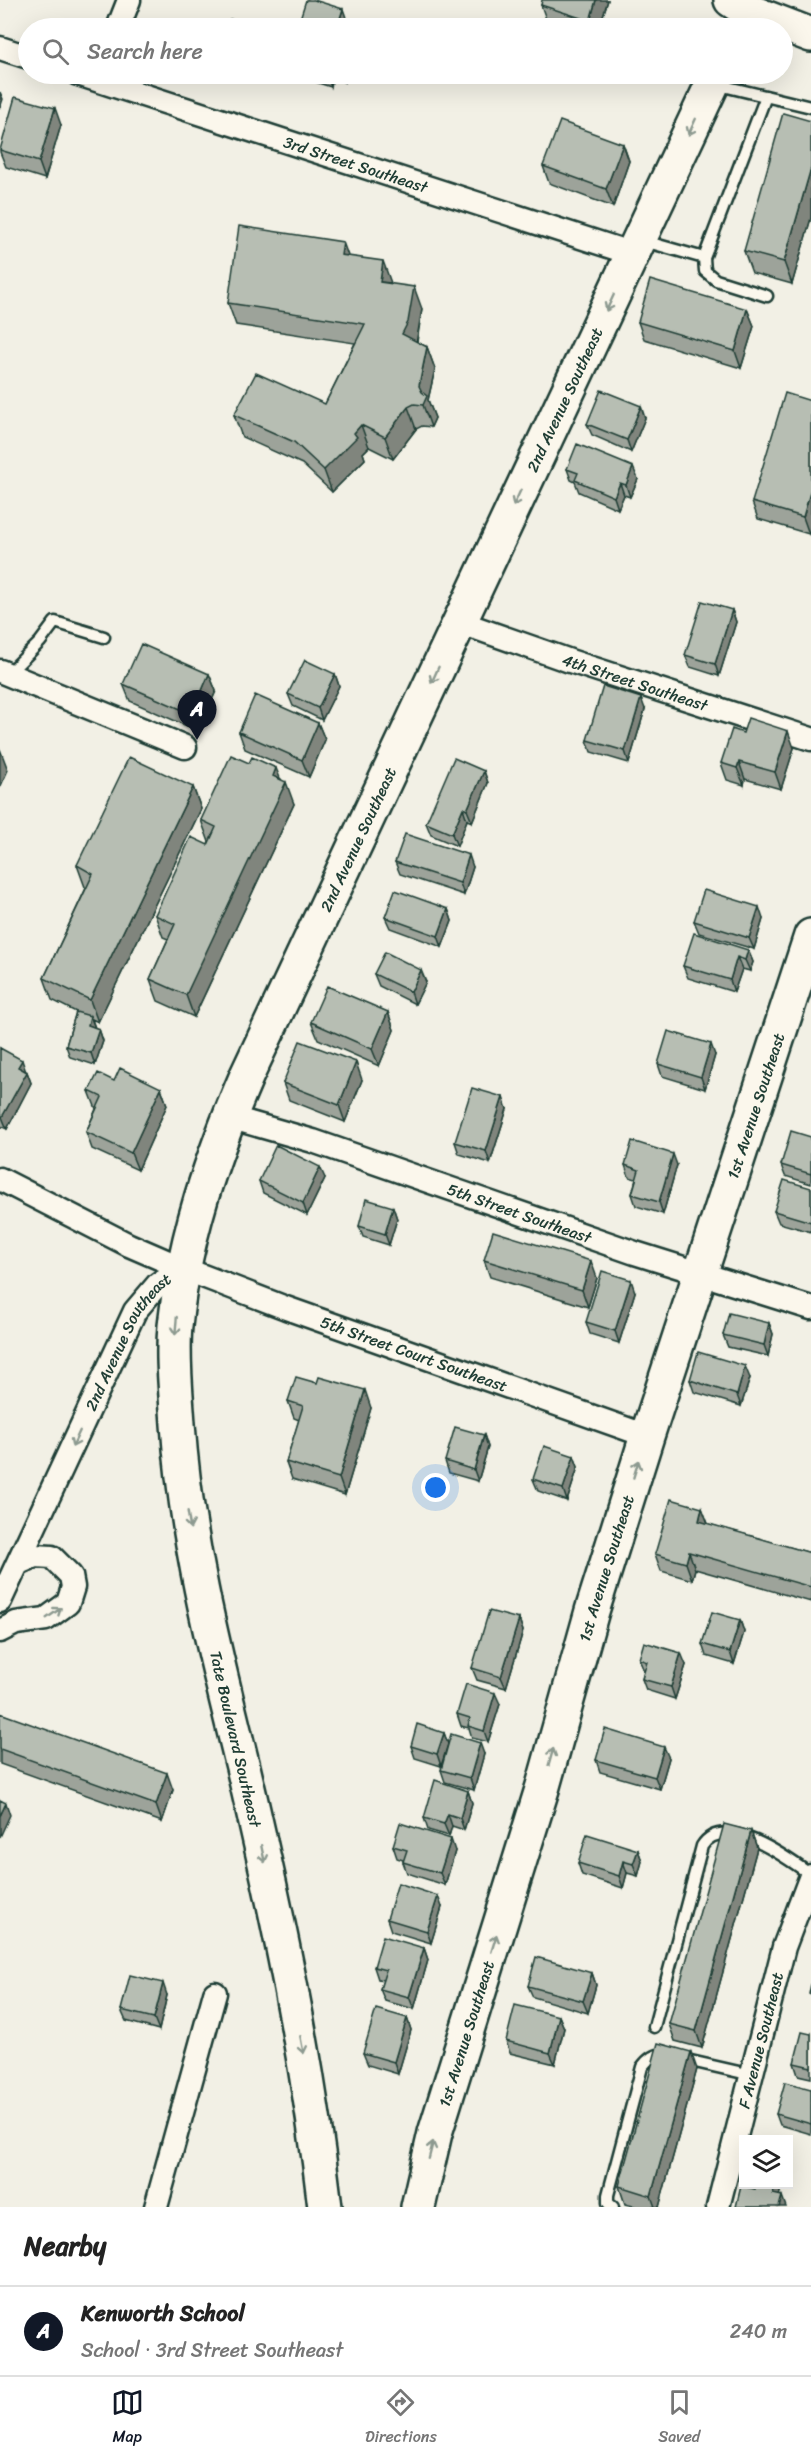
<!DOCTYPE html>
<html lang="en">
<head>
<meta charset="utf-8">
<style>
	body { margin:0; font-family:Sriracha,sans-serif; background:#f2f2f2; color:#222 }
	.controls { position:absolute; right:18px; bottom:18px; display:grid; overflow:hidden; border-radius:0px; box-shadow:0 6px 24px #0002 }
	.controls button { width:54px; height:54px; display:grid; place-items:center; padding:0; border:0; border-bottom:2px solid #e0e0e0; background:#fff; color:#222; font:30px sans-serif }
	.you { position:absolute; left:436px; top:1488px; width:21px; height:21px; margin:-15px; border:4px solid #fff; border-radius:50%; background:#1a73e8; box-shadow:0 0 0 9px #1a73e833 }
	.badge { display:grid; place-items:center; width:39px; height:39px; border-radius:50%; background:#111827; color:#fff; font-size:20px; font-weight:700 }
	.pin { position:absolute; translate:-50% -50px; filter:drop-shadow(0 2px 3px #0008) }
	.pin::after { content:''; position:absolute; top:32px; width:21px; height:18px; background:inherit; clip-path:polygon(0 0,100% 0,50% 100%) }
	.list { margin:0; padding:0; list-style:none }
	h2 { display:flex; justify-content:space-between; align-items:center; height:78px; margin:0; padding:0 24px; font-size:26px }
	h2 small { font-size:20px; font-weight:400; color:#767676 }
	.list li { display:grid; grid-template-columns:39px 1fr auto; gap:18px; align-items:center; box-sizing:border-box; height:90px; padding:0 24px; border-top:2px solid #e0e0e0 }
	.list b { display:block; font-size:22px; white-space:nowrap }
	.list p { margin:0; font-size:20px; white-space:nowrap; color:#767676 }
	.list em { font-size:20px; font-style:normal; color:#767676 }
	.icon { flex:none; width:33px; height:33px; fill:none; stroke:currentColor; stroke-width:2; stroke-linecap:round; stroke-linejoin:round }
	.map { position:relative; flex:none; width:811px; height:2207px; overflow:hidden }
	.search { position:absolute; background:#fff; box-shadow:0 6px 24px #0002; left:18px; right:18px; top:18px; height:66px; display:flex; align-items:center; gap:15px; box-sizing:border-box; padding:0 21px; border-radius:33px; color:#767676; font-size:22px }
	.sheet { height:168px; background:#fff }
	nav { display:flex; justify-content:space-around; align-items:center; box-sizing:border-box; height:84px; border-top:2px solid #e0e0e0; background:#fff; font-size:16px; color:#767676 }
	nav a { display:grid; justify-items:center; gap:3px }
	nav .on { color:#111827 }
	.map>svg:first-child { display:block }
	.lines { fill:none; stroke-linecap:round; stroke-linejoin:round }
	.lane-casing { stroke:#1f3d34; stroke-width:15 }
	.street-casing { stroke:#1f3d34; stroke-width:27 }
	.primary-casing { stroke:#1f3d34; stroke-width:38 }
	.lane { stroke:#fbf7ec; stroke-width:10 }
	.street { stroke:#fbf7ec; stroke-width:22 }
	.primary { stroke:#fbf7ec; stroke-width:33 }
	.wall { fill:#9da39a; stroke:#1f3d34; stroke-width:1.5 }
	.shaded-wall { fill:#80857d; stroke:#1f3d34; stroke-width:1.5 }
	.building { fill:#b7beb3; stroke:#1f3d34; stroke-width:1.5 }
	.oneway { stroke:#8d9a90 }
	.labels { text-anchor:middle; stroke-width:4.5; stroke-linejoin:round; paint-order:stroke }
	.street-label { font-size:16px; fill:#1f3d34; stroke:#fbf7ec }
</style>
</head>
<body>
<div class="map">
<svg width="811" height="2207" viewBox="0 0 811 2207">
	<rect width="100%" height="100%" fill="#f2f0e5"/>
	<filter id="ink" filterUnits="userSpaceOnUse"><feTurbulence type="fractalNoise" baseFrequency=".0167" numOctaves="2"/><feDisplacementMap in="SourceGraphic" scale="12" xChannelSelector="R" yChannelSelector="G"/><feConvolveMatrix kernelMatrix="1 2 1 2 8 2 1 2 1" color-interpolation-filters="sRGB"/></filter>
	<g filter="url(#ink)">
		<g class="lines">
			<defs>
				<path id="lane" d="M715,84L811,107
					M766,96L704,258L705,271L716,280L767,296
					M644,241L704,258
					M8,674L40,642L55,622L104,637
					M654,2027L702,1846C724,1811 789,1859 811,1875
					M682,2059L752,2075
					M613,2207L608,2203V2195L642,2067C648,2059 656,2052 667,2055"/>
				<g id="street">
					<path d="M118,28L129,0"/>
					<path d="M0,48L28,57"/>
					<path id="s1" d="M78,74L633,254"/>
					<path id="s2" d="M459,622L570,661L811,739"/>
					<path d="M0,671L185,747"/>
					<path id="s3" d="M229,1117L313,1141L635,1253L811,1308"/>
					<path id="s4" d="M0,1179L129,1245L182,1268L286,1308L647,1436"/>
					<path id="s5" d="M0,1601L135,1311L158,1284L182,1268"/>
					<path d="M0,1631L16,1623L46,1619L68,1603L73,1587L71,1576L52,1557L35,1556L19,1563"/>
					<path d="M156,2207L215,1993"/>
					<path id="s6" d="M718,2207L784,1947L811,1876"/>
				</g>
				<g id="primary">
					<path d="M731,0L746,10L811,35"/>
					<path id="s7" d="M325,2207C308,2058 277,1912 243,1767C215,1654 186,1541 178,1424C176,1392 172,1358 175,1326C184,1238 212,1156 247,1075L717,74"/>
					<path id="s8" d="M418,2207L435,2133L543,1786L592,1611L647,1436L811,936"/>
				</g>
			</defs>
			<!-- lane casing -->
			<use href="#lane" class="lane-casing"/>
			<!-- street casing -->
			<use href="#street" class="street-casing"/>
			<!-- primary casing -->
			<use href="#primary" class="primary-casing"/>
			<!-- lane -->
			<use href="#lane" class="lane"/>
			<!-- street -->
			<use href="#street" class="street"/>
			<!-- primary -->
			<use href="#primary" class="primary"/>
		</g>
		<!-- wall -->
		<path class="wall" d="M608,0L599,28H566L547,22L541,5Z
			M293,74H348L345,82L333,78L331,87L293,75Z
			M811,121V218L792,284L752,273L744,251Z
			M61,125L45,179L6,167L0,152V148Z
			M623,144L629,161L613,207L549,183L543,166Z
			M349,256L391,284L422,309L417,342L427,347L435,369L428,400L435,418L431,427L422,426L416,429L393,459L369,447L363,453L365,459L332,492L302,464L242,437L234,415L325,404L355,343L236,325L228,303Z
			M747,309L754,326L741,368L644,339L638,322Z
			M811,401V527L809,534L758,519L752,502Z
			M645,418L631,452L592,435L587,424Z
			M567,469L638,479L630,497L624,495L618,509L579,492L575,482L571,480Z
			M732,610L736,622L719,676L690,667L685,655Z
			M209,674L216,691L198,731L130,701L123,684Z
			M335,674L339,686L322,720L293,706L288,694Z
			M645,709L629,763L591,752L587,740Z
			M318,723L325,740L309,777L245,749L239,732Z
			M743,733L794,748L781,789L745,779L744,785L727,780L721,763Z
			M484,771L488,783L472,822L467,820L457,846L431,835L426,823Z
			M281,779L294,804L194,1017L158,1001L150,979L168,939L163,937L155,915L208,845L209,842L201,820Z
			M193,787L201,809L98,1022L92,1019L95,1028L99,1029L103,1041L95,1065L70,1057L66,1046L76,1012L52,1000L44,978L86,888L85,887L77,865Z
			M395,862L473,867L464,895L400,874Z
			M448,909L452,921L442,947L390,928L385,917Z
			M763,919L754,949L699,933L694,921Z
			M748,950L753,962L750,971L742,969L734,992L688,978L683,966Z
			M374,974L426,982L415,1004L379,986Z
			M388,1012L394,1030L379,1066L318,1039L311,1022Z
			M0,1048L27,1072L31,1083L7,1129L0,1126Z
			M715,1055L705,1089L662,1076L658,1064Z
			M362,1080L345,1122L289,1100L283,1083Z
			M114,1081L161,1088L167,1105L138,1170L92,1149L86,1132L96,1109L89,1091Z
			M507,1109L490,1163L459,1154L455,1142Z
			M811,1137V1184L785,1176L781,1165Z
			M625,1165H677L663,1214L636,1206L632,1194L636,1179L629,1177Z
			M325,1178L307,1215L263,1193L259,1181Z
			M811,1188V1232L779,1223L774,1211Z
			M393,1207L397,1219L389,1245L363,1237L359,1226Z
			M484,1260L597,1278L588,1307L490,1277Z
			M635,1292L619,1343L590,1334L586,1322Z
			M769,1323L773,1334L768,1356L728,1347L723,1335Z
			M750,1378L741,1406L694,1392L690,1380Z
			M288,1401L371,1408L345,1495L292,1479L286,1462L299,1420L294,1418Z
			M484,1435L488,1447L478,1481L449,1473L445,1461Z
			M574,1456L578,1467L567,1501L538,1491L533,1479Z
			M702,1508L708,1524L811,1553V1602L695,1569L692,1580L661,1571L655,1554Z
			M519,1619L523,1631L506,1688L477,1680L472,1668Z
			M740,1620L744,1632L734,1664L706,1656L702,1644Z
			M639,1659L686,1665L675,1699L646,1690L642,1679L644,1671Z
			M500,1704L488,1742L472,1738L469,1728L461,1726L457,1714Z
			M0,1713L173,1790L162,1822L0,1764Z
			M444,1733L448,1744L441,1766L415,1758L411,1746Z
			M484,1754L474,1790L445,1782L441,1770Z
			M669,1758L660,1789L600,1772L596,1760Z
			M468,1791L472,1803L464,1830L452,1826L449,1836L428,1830L424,1818Z
			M751,1831L757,1848L702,2048L675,2041L669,2024Z
			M393,1846L455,1851L445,1885L407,1873L403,1862V1860L397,1858Z
			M638,1850L642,1861L638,1876L627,1873L623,1888L582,1875L578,1863Z
			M442,1907L431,1943L391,1931L387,1919Z
			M424,1948L428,1960L414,2009L385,2001L380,1989L383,1980L378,1979L374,1967Z
			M592,1973L596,1985L588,2013L533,1997L528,1986Z
			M167,1995L159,2030L126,2021L121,2010Z
			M559,2016L564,2028L555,2064L510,2053L506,2041Z
			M407,2018L411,2030L398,2074L368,2065L363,2053Z
			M811,2034V2078L798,2075L794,2063Z
			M697,2069L659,2207H637L625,2204L619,2186Z
			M811,2089V2134L780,2125L776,2114Z"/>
		<!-- shaded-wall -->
		<path class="shaded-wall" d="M596,0H608L599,28H592L590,21Z
			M343,9L349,26V28H337Z
			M326,74H332L333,78L331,87Z
			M342,74H348L345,82Z
			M0,92L3,99L0,108Z
			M55,108L61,125L45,179L39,162Z
			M623,144L629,161L613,207L606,189Z
			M811,168V218L792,284L784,262Z
			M343,242L351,264L341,255Z
			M383,261L391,283L380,282Z
			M414,287L422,309L416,344L402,334Z
			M747,309L754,326L741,368L735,351Z
			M427,347L435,369L428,400L435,418L431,427L423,405L419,386Z
			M641,406L645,418L631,452L627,440Z
			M408,407L416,429L393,459L385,437Z
			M361,425L369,447L363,453L365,459L332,492L324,470L354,433Z
			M633,467L638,479L630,497L626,485Z
			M620,483L624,495L618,509L614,497Z
			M811,489V527L809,534L803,517Z
			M732,610L736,622L719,676L715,664Z
			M209,674L216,691L198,731L192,714Z
			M335,674L339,686L322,720L318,708Z
			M641,698L645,709L629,763L625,751Z
			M318,723L325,740L309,777L302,760Z
			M788,731L794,748L781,789L775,772Z
			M0,749L8,770L0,788Z
			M739,762L745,779L744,785L737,768Z
			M276,768L284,788L286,782L294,804L194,1017L186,995Z
			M484,771L488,783L472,822L467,810Z
			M193,787L201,809L98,1022L90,1000Z
			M463,808L467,820L457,846L452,834Z
			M469,855L473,867L464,895L460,883Z
			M759,907L763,919L754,949L749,938Z
			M448,909L452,921L442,947L438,936Z
			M748,950L753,962L750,971L745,960Z
			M737,957L742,969L734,992L730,980Z
			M421,970L426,982L415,1004L411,992Z
			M388,1012L394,1030L379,1066L372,1049Z
			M90,1016L95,1028L88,1025Z
			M99,1029L103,1041L95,1065L91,1053Z
			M711,1044L715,1055L705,1089L701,1077Z
			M22,1060L26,1072L18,1067Z
			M356,1062L362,1080L345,1122L339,1105Z
			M27,1072L31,1083L7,1129L2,1117Z
			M161,1088L167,1105L138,1170L131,1153Z
			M503,1097L507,1109L490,1163L486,1151Z
			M673,1154L677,1165L663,1214L659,1202Z
			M320,1167L325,1178L307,1215L303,1203Z
			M393,1207L397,1219L389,1245L385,1234Z
			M591,1261L597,1278L588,1307L582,1290Z
			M631,1280L635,1292L619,1343L615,1331Z
			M769,1323L773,1334L768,1356L764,1345Z
			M745,1366L750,1378L741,1406L737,1395Z
			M365,1390L371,1408L345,1495L339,1478Z
			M484,1435L488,1447L478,1481L474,1470Z
			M574,1456L578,1467L567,1501L563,1489Z
			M702,1508L709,1526L699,1521Z
			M689,1552L695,1569L692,1580L686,1563Z
			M519,1619L523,1631L506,1688L501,1677Z
			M740,1620L744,1632L734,1664L730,1652Z
			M681,1653L686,1665L675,1699L671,1687Z
			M495,1693L500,1704L488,1742L484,1731Z
			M444,1733L448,1744L441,1766L437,1754Z
			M480,1743L484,1754L474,1790L470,1778Z
			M664,1747L669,1758L660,1789L655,1777Z
			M167,1773L173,1790L162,1822L156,1805Z
			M468,1791L472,1803L464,1830L460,1818Z
			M6,1803L10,1815L0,1837V1816Z
			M448,1814L452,1826L449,1836L444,1824Z
			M751,1831L757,1848L702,2048L696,2031Z
			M451,1839L455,1851L445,1885L440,1873Z
			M638,1850L642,1861L638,1876L633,1864Z
			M623,1861L627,1873L623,1888L619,1876Z
			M438,1896L442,1907L431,1943L427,1931Z
			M424,1948L428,1960L414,2009L409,1997Z
			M592,1973L596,1985L588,2013L583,2001Z
			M163,1983L167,1995L159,2030L154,2018Z
			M559,2016L564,2028L555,2064L550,2053Z
			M407,2018L411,2030L398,2074L394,2062Z
			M691,2052L697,2069L659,2207H655L651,2196Z
			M775,2184H782L777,2206L773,2194Z
			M782,2196L786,2207H779Z"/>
		<!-- building -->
		<path class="building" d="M306,0H314L343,9L337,28H297Z
			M542,0H596L590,21L541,5Z
			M230,19L261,28H227Z
			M15,97L55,108L39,162L0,150Z
			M783,113L811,121V168L784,262L744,251Z
			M560,121L623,144L606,189L543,166Z
			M239,226L343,242L341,255L383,261L380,282L414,287L408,322L402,334L427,347L419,386L422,392L427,396L423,405L414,404L408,407L385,437L361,425L354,433L357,437L324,470L294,442L234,415L256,373L325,404L365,324L228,303Z
			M650,280L747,309L735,351L638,322Z
			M601,390L641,406L627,440L587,424Z
			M785,393L811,401V489L803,517L752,502Z
			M577,444L633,467L626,485L620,483L614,497L575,480L578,473L567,469Z
			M702,601L732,610L715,664L685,655Z
			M141,644L209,674L192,714L123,684Z
			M305,660L335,674L318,708L288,694Z
			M603,686L641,698L625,751L587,740Z
			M255,695L318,723L302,760L239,732Z
			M748,718L788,731L775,772L739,762L737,768L721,763L732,729L743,733Z
			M231,755L249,763L252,757L276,768L273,776L286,782L186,995L150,979L175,924L155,915L191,837L208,845L216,827L201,820Z
			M129,757L193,787L90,1000L44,978L93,874L77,865Z
			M454,758L484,771L467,810L463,808L452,834L426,823Z
			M405,834L469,855L460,883L395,862Z
			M395,890L448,909L438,936L385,917Z
			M704,890L759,907L749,938L694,921Z
			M694,933L748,950L745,960L737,957L730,980L683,966Z
			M385,952L421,970L411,992L374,974Z
			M327,986L388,1012L372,1049L311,1022Z
			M76,1012L90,1016L88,1025L99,1029L91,1053L66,1046Z
			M668,1031L711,1044L701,1077L658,1064Z
			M300,1041L356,1062L339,1105L283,1083Z
			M0,1048L22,1060L18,1067L27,1072L2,1117L0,1116Z
			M120,1068L161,1088L131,1153L86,1132L102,1097L89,1091L98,1073L114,1081Z
			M472,1088L503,1097L486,1151L455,1142Z
			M791,1131L811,1137V1174L781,1165Z
			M632,1141L673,1154L659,1202L632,1194L639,1170L625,1165Z
			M276,1145L320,1167L303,1203L259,1181Z
			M784,1180L811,1188V1222L774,1211Z
			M366,1199L393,1207L385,1234L359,1226Z
			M493,1231L591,1261L582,1290L484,1260Z
			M602,1271L631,1280L615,1331L586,1322Z
			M729,1313L769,1323L764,1345L723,1335Z
			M698,1352L745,1366L737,1395L690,1380Z
			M296,1377L317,1383L319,1377L365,1390L339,1478L286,1462L303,1406L288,1401Z
			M455,1427L484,1435L474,1470L445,1461Z
			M544,1446L574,1456L563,1489L533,1479Z
			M671,1499L702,1508L699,1521L811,1553V1587L689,1552L686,1563L655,1554Z
			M489,1611L519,1619L501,1677L472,1668Z
			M712,1612L740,1620L730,1652L702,1644Z
			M644,1642L681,1653L671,1687L642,1679L647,1662L639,1659Z
			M466,1684L495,1693L484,1731L468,1726L470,1718L457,1714Z
			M0,1713L167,1773L156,1805L0,1749Z
			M417,1724L444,1733L437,1754L411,1746Z
			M605,1729L664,1747L655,1777L596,1760Z
			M451,1734L480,1743L470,1778L441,1770Z
			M435,1780L468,1791L460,1818L448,1814L444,1824L424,1818Z
			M0,1800L6,1803L0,1816Z
			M400,1823L451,1839L440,1873L403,1862L407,1850L393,1846Z
			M724,1824L751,1831L696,2031L669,2024Z
			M587,1834L638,1850L633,1864L623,1861L619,1876L578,1863Z
			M398,1883L438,1896L427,1931L387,1919Z
			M383,1936L424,1948L409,1997L380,1989L386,1970L374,1967Z
			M536,1957L592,1973L583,2001L528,1986Z
			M130,1975L163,1983L154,2018L121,2010Z
			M811,1984V1995L809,1994Z
			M515,2005L559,2016L550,2053L506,2041Z
			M376,2009L407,2018L394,2062L363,2053Z
			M802,2032L811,2034V2067L794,2063Z
			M658,2043L691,2052L651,2196L619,2186Z
			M785,2082L811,2089V2124L776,2114Z
			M756,2184H775L773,2194L782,2196L779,2207H736L741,2186L755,2189Z"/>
		<!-- one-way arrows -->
		<defs><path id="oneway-shaft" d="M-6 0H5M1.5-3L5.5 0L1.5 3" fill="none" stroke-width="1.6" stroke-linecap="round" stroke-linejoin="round" transform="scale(1.5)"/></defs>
		<g class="oneway">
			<use href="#oneway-shaft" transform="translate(692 127) rotate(115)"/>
			<use href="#oneway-shaft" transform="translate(610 303) rotate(115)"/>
			<use href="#oneway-shaft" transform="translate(517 498) rotate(115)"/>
			<use href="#oneway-shaft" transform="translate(435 675) rotate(114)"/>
			<use href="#oneway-shaft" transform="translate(176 1326) rotate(95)"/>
			<use href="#oneway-shaft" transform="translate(76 1439) rotate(115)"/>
			<use href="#oneway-shaft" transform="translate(636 1469) rotate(-73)"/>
			<use href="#oneway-shaft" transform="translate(189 1520) rotate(81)"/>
			<use href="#oneway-shaft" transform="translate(54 1613) rotate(-35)"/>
			<use href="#oneway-shaft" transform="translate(551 1757) rotate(-74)"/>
			<use href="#oneway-shaft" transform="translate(263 1854) rotate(78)"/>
			<use href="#oneway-shaft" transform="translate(494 1943) rotate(-73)"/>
			<use href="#oneway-shaft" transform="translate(302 2045) rotate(79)"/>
			<use href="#oneway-shaft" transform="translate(431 2150) rotate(-76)"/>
		</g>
	</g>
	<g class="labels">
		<!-- street labels -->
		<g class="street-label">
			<text dy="6" stroke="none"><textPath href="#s1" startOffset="292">3rd Street Southeast</textPath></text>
			<text dy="6" stroke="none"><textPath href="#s7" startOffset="1904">2nd Avenue Southeast</textPath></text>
			<text dy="6" stroke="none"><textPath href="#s2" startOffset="186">4th Street Southeast</textPath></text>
			<text dy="6" stroke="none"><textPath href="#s7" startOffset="1418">2nd Avenue Southeast</textPath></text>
			<text dy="6" stroke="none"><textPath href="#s8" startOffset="1152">1st Avenue Southeast</textPath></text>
			<text dy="6" stroke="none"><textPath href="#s3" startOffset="306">5th Street Southeast</textPath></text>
			<text dy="6" stroke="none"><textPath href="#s5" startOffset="290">2nd Avenue Southeast</textPath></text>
			<text dy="6" stroke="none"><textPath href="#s4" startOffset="450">5th Street Court Southeast</textPath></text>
			<text dy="6" stroke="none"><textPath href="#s8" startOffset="666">1st Avenue Southeast</textPath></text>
			<text transform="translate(236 1739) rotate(77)" y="6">Tate Boulevard Southeast</text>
			<text dy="6" stroke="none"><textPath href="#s8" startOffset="180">1st Avenue Southeast</textPath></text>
			<text dy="6" stroke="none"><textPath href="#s6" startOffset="172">F Avenue Southeast</textPath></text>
		</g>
	</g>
</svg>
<div class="controls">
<button><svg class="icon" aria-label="layers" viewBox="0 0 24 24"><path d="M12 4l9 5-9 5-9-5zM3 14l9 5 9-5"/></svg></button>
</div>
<div class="you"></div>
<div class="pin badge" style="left:197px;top:740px">A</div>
<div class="search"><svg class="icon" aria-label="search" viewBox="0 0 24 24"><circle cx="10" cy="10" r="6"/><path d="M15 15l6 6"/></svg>Search here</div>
</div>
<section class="sheet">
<h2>Nearby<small></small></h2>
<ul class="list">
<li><span class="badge">A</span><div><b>Kenworth School</b><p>School · 3rd Street Southeast</p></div><em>240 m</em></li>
</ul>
</section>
<nav>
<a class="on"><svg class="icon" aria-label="map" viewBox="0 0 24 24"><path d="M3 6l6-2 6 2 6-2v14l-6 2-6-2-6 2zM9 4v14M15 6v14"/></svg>Map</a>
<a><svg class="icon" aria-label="directions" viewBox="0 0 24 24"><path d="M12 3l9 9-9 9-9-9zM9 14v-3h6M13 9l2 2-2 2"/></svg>Directions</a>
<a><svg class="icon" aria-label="saved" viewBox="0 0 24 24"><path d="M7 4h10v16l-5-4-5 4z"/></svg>Saved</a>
</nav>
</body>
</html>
